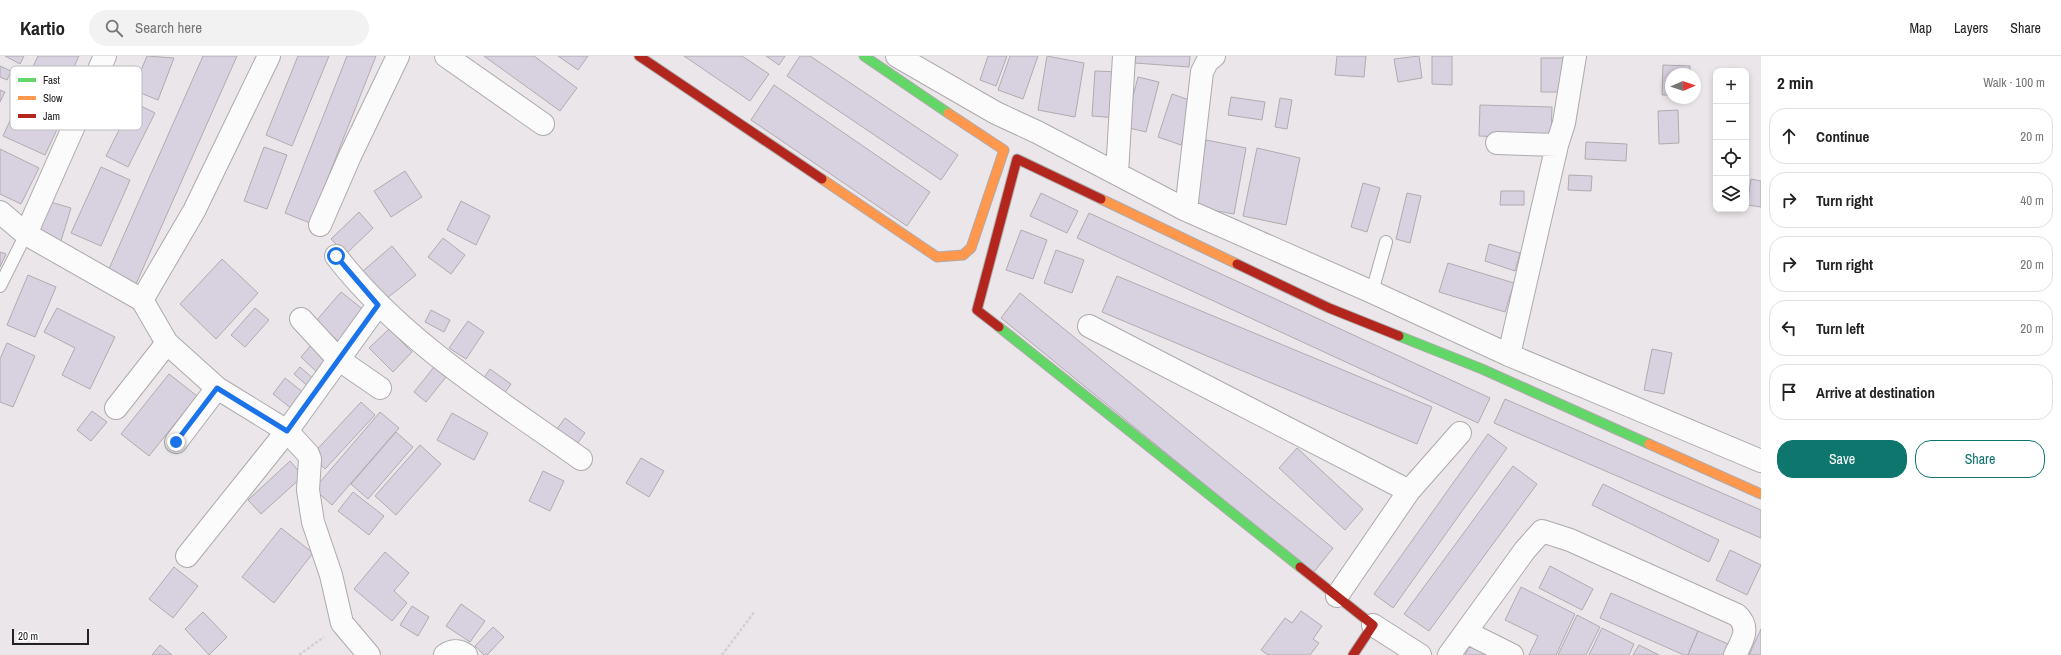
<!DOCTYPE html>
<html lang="en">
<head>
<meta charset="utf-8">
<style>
	body { margin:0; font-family:"Archivo Narrow",sans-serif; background:#f2f2f2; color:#222 }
	.controls { position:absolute; right:12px; top:12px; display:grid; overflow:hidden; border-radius:8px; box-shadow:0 2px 6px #0003 }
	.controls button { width:36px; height:36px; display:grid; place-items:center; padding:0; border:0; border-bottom:1px solid #e0e0e0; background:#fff; color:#222; font:20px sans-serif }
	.compass { position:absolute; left:1665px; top:12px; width:36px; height:36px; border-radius:50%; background:#fff; box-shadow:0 2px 6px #0003; rotate:88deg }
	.scale { position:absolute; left:12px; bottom:10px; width:77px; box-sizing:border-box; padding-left:4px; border:2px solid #242123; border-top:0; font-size:11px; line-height:14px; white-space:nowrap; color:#242123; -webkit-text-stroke:3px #fff; paint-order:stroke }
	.stop { position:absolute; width:12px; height:12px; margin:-9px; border:3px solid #1a73e8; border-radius:50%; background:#fff }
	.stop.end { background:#1a73e8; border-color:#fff; box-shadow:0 1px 4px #0008 }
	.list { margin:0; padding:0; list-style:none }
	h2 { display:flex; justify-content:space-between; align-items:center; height:52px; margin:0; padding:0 16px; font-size:17px }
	h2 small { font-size:13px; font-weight:400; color:#767676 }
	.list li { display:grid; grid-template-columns:26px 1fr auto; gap:12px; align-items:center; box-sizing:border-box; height:56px; margin:0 8px 8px; padding:0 8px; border:1px solid #e0e0e0; border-radius:16px }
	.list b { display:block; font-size:15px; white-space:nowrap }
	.list em { font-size:13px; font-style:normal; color:#767676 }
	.actions { display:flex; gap:8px; padding:12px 16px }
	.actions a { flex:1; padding:9px 0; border:1px solid #0f766e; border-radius:16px; text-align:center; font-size:14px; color:#0f766e }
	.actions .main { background:#0f766e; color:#fff }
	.icon { flex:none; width:22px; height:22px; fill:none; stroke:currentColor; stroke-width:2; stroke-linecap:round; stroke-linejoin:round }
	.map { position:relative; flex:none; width:1761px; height:599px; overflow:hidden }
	header { display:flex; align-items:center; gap:24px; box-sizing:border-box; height:56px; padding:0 20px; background:#fff; border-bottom:1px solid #e0e0e0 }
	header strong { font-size:19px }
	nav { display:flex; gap:22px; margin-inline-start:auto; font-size:14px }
	.search { width:280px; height:36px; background:#f2f2f2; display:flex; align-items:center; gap:10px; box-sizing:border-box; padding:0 14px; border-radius:22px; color:#767676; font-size:15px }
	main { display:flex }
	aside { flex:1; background:#fff }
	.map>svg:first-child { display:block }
	.building { fill:#d8d1e0; stroke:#afacaf }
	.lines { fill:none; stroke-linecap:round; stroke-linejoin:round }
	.lane-casing { stroke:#adaaac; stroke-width:14 }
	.street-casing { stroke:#adaaac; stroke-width:24 }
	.fast-casing { stroke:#adaaac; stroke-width:11 }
	.slow-casing { stroke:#adaaac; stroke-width:11 }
	.jam-casing { stroke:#adaaac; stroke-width:11 }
	.path { stroke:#d2d1d2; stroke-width:2.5; stroke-dasharray:3 2; stroke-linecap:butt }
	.lane { stroke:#fcfbfc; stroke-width:12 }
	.street { stroke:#fcfbfc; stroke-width:22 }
	.fast { stroke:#63d668; stroke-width:9 }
	.slow { stroke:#ff974d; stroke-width:9 }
	.jam { stroke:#b3261e; stroke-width:9 }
	.route { stroke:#1a73e8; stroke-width:5 }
	.key { fill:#fff; stroke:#bdbcbd; stroke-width:1 }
	.key-label { font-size:11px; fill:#242123 }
</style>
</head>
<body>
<header>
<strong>Kartio</strong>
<div class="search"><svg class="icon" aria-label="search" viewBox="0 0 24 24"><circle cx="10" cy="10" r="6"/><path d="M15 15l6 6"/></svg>Search here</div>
<nav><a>Map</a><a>Layers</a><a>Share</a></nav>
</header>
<main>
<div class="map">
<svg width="1761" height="599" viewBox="0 0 1761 599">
	<rect width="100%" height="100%" fill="#eae6e9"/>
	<!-- building -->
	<path class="building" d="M5,0H24L20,8Z
		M38,0H79L66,28L32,13Z
		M147,0L174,2L158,44L133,34Z
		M203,0H237L136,228L108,215Z
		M298,0H329L292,90L266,79Z
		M347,0H376L310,167L285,157Z
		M484,0H534L577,32L560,55Z
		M558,0H588L578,14Z
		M684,0H742L769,18L750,45Z
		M766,0H785L779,9Z
		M800,0H810L958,99L941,124L787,20Z
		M988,0H1007L996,30L980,24Z
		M1010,0H1038L1023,43L998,34Z
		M1047,0L1084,7L1075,61L1038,54Z
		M1136,0H1190L1189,11L1135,7Z
		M1337,0H1366L1364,21L1335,19Z
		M1419,0L1422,22L1398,26L1394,3Z
		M1432,0H1452V29L1432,28Z
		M1541,2H1564V36H1541Z
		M1663,9L1690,10V18H1671V39H1662Z
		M0,10L11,15L7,24L0,21Z
		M1095,15L1120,16L1117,62L1092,60Z
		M1138,21L1159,26L1146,76L1125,71Z
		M774,29L930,136L907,170L751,64Z
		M0,34L5,36L0,46Z
		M1172,38L1195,46L1181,89L1158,81Z
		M1231,41L1265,46L1262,64L1228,59Z
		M1280,42L1292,44L1287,73L1275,71Z
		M133,46L155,57L128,111L106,100Z
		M18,47L60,67L45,99L3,80Z
		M1480,49L1552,51L1551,83L1479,80Z
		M1678,54L1679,87L1659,88L1658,55Z
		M1206,84L1246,92L1234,158L1194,151Z
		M1586,86L1627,88L1626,105L1585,103Z
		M264,91L287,99L267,153L244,145Z
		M1257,92L1300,102L1286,169L1243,160Z
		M0,93L39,112L21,148L0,138Z
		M101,111L130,124L101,190L71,177Z
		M405,115L422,141L391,161L374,135Z
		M1569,119L1592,120L1591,135L1568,134Z
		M1751,123L1761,125V151L1747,149Z
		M1363,127L1380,132L1367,176L1351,171Z
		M1501,135H1524V149H1500Z
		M1041,137L1078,155L1067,177L1030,160Z
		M1407,137L1421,140L1410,187L1396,183Z
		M47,145L71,152L60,188L36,181Z
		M461,145L490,160L476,189L447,174Z
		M359,156L373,172L346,198L331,183Z
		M1089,157L1490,342L1478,367L1077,182Z
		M1021,174L1047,184L1033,223L1006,214Z
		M443,182L465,199L451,218L428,201Z
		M1489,188L1520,197L1515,215L1485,205Z
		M392,190L416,219L386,243L363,215Z
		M1056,194L1084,204L1072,237L1044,227Z
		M0,196L6,198L0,211Z
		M222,203L258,237L216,283L180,248Z
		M1448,207L1514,227L1505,256L1439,236Z
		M28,219L56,231L35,281L7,269Z
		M1117,220L1432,351L1417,388L1102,256Z
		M341,236L365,255L339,286L316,265Z
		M1020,237L1333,492L1313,517L1001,262Z
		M57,252L115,281L90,333L62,319L75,292L44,276Z
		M255,252L269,264L245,291L231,279Z
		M431,254L450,264L444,276L425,266Z
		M468,265L484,276L466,303L449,292Z
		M389,273L412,296L393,316L369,292Z
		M7,287L35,300L13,351L0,346V303Z
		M312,288L333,307L321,320L301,301Z
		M1652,293L1672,297L1664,338L1644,334Z
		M300,311L315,324L309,331L294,318Z
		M434,311L446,321L426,346L414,336Z
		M490,313L511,328L502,341L481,326Z
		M169,318L197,340L149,400L121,378Z
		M285,322L309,341L297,357L273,338Z
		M1505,343L1761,454V482L1494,367Z
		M361,346L375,359L325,413L311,400Z
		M92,355L107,366L91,385L77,374Z
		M380,356L399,372L332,449L314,433Z
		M452,357L488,377L474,404L437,384Z
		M565,362L585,377L574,392L554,377Z
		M396,376L413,391L368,443L351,428Z
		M1488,378L1507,392L1393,552L1374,538Z
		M420,389L441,408L396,459L375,440Z
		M1297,392L1363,453L1345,474L1279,412Z
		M641,402L664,415L649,441L626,427Z
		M290,405L303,420L261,458L248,444Z
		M1513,410L1537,428L1429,575L1404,558Z
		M543,415L564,425L550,455L529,445Z
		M1603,428L1719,484L1709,506L1592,449Z
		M353,436L384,460L369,479L338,455Z
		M281,472L313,497L274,547L242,521Z
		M1730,494L1761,509L1747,539L1716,524Z
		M385,496L409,517L394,535L407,547L392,565L354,533Z
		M1550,510L1593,533L1582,554L1539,532Z
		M174,511L198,530L173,562L149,543Z
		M1521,531L1575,558L1556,599H1529L1538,580L1505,564Z
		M1611,537L1698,575L1688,599H1684L1600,562Z
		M461,548L485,565L470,586L446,570Z
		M412,550L429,561L418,580L400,569Z
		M1301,555L1322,570L1313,583L1319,587L1310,599H1268L1261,594L1285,562L1292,567Z
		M203,556L227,581L209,599L185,573Z
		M1577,559L1600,571L1586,599H1558Z
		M493,571L504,581L487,599H484L475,590Z
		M1602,572L1634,588L1629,599H1589Z
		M1761,573V599H1749Z
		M1698,575L1728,588L1724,599H1688Z
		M160,589L172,599H152Z
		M1470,589L1489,599H1465Z
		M1639,589L1659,599H1633Z"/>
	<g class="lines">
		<defs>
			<path id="lane" d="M0,230L26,178
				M1372,236L1386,186"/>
			<path id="street" d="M446,0L543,68
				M897,0L996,57L1037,76L1186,154L1372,236L1509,299L1761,405
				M1497,87L1557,89
				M1117,117L1124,0
				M1186,154L1202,16L1207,6L1214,0
				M0,156L26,178L142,244L167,287L217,332L287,375L308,398L310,403L308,434L313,466L331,519L342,567L369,599
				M320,169L350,100L398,0
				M26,178L105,0
				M336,200C401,284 495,342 581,403
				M142,244L194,155L269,0
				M301,263L338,303L380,332
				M1089,270L1409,435L1337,540
				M1509,299L1557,89L1564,67L1575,0
				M116,352L167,287
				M176,386L217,332
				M1409,435L1460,377
				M187,500L287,375L378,249
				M1373,569L1420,599
				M1466,576L1512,599
				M445,599C452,594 459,594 466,599
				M1449,599L1525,494L1542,475L1570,484L1737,559C1751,572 1742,585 1735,599"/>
			<path id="fast" d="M864,0L948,57
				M999,271L1300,511
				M1399,280L1482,313L1649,388"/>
			<path id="slow" d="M822,123L937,201L963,199L971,192L1004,94L948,57
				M1101,143L1237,208
				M1649,388L1761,438"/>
			<path id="jam" d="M639,0L822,123
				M1237,208L1329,252L1399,280
				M999,271L977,254L1017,103L1101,143
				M1300,511L1373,569L1353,599"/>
		</defs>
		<!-- lane casing -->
		<use href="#lane" class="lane-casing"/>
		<!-- street casing -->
		<use href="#street" class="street-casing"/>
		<!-- fast casing -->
		<use href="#fast" class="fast-casing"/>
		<!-- slow casing -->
		<use href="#slow" class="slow-casing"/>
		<!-- jam casing -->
		<use href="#jam" class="jam-casing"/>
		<!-- path -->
		<path class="path" d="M299,599L324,581
			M722,599L755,555"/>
		<!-- lane -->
		<use href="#lane" class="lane"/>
		<!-- street -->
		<use href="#street" class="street"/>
		<!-- fast -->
		<use href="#fast" class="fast"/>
		<!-- slow -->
		<use href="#slow" class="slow"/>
		<!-- jam -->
		<use href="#jam" class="jam"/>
	</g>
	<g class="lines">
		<!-- route -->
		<path class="route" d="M176,386L217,332L287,375L378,249L336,200"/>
	</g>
	<!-- legend -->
	<rect x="10" y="10" width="132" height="64" rx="6" class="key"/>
	<rect x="18" y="22" width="18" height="4" fill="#63d668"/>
	<rect x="18" y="40" width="18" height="4" fill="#ff974d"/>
	<rect x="18" y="58" width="18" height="4" fill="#b3261e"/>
	<g class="key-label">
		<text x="43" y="28">Fast</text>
		<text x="43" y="46">Slow</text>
		<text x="43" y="64">Jam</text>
	</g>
</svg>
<div class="controls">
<button>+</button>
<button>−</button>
<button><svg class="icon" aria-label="locate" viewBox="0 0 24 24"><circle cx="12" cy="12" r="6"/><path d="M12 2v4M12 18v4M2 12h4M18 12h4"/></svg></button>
<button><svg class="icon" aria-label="layers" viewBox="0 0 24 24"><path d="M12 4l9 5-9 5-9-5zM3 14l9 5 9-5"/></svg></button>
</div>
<svg class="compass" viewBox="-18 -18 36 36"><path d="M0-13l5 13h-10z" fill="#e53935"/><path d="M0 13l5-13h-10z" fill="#767676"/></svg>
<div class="scale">20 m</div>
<div class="stop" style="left:336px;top:200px"></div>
<div class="stop end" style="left:176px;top:386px"></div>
</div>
<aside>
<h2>2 min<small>Walk · 100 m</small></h2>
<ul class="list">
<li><svg class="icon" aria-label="ahead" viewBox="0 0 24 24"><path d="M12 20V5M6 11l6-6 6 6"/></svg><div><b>Continue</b></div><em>20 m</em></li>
<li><svg class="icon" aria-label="right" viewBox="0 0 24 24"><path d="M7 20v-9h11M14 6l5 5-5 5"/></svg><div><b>Turn right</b></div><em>40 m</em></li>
<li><svg class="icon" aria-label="right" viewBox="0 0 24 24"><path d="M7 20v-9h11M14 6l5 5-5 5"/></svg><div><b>Turn right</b></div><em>20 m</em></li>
<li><svg class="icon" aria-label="left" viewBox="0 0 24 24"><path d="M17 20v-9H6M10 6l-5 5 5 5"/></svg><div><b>Turn left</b></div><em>20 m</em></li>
<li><svg class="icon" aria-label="arrive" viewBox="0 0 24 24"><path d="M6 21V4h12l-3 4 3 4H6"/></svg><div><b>Arrive at destination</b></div></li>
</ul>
<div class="actions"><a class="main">Save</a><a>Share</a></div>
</aside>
</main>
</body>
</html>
